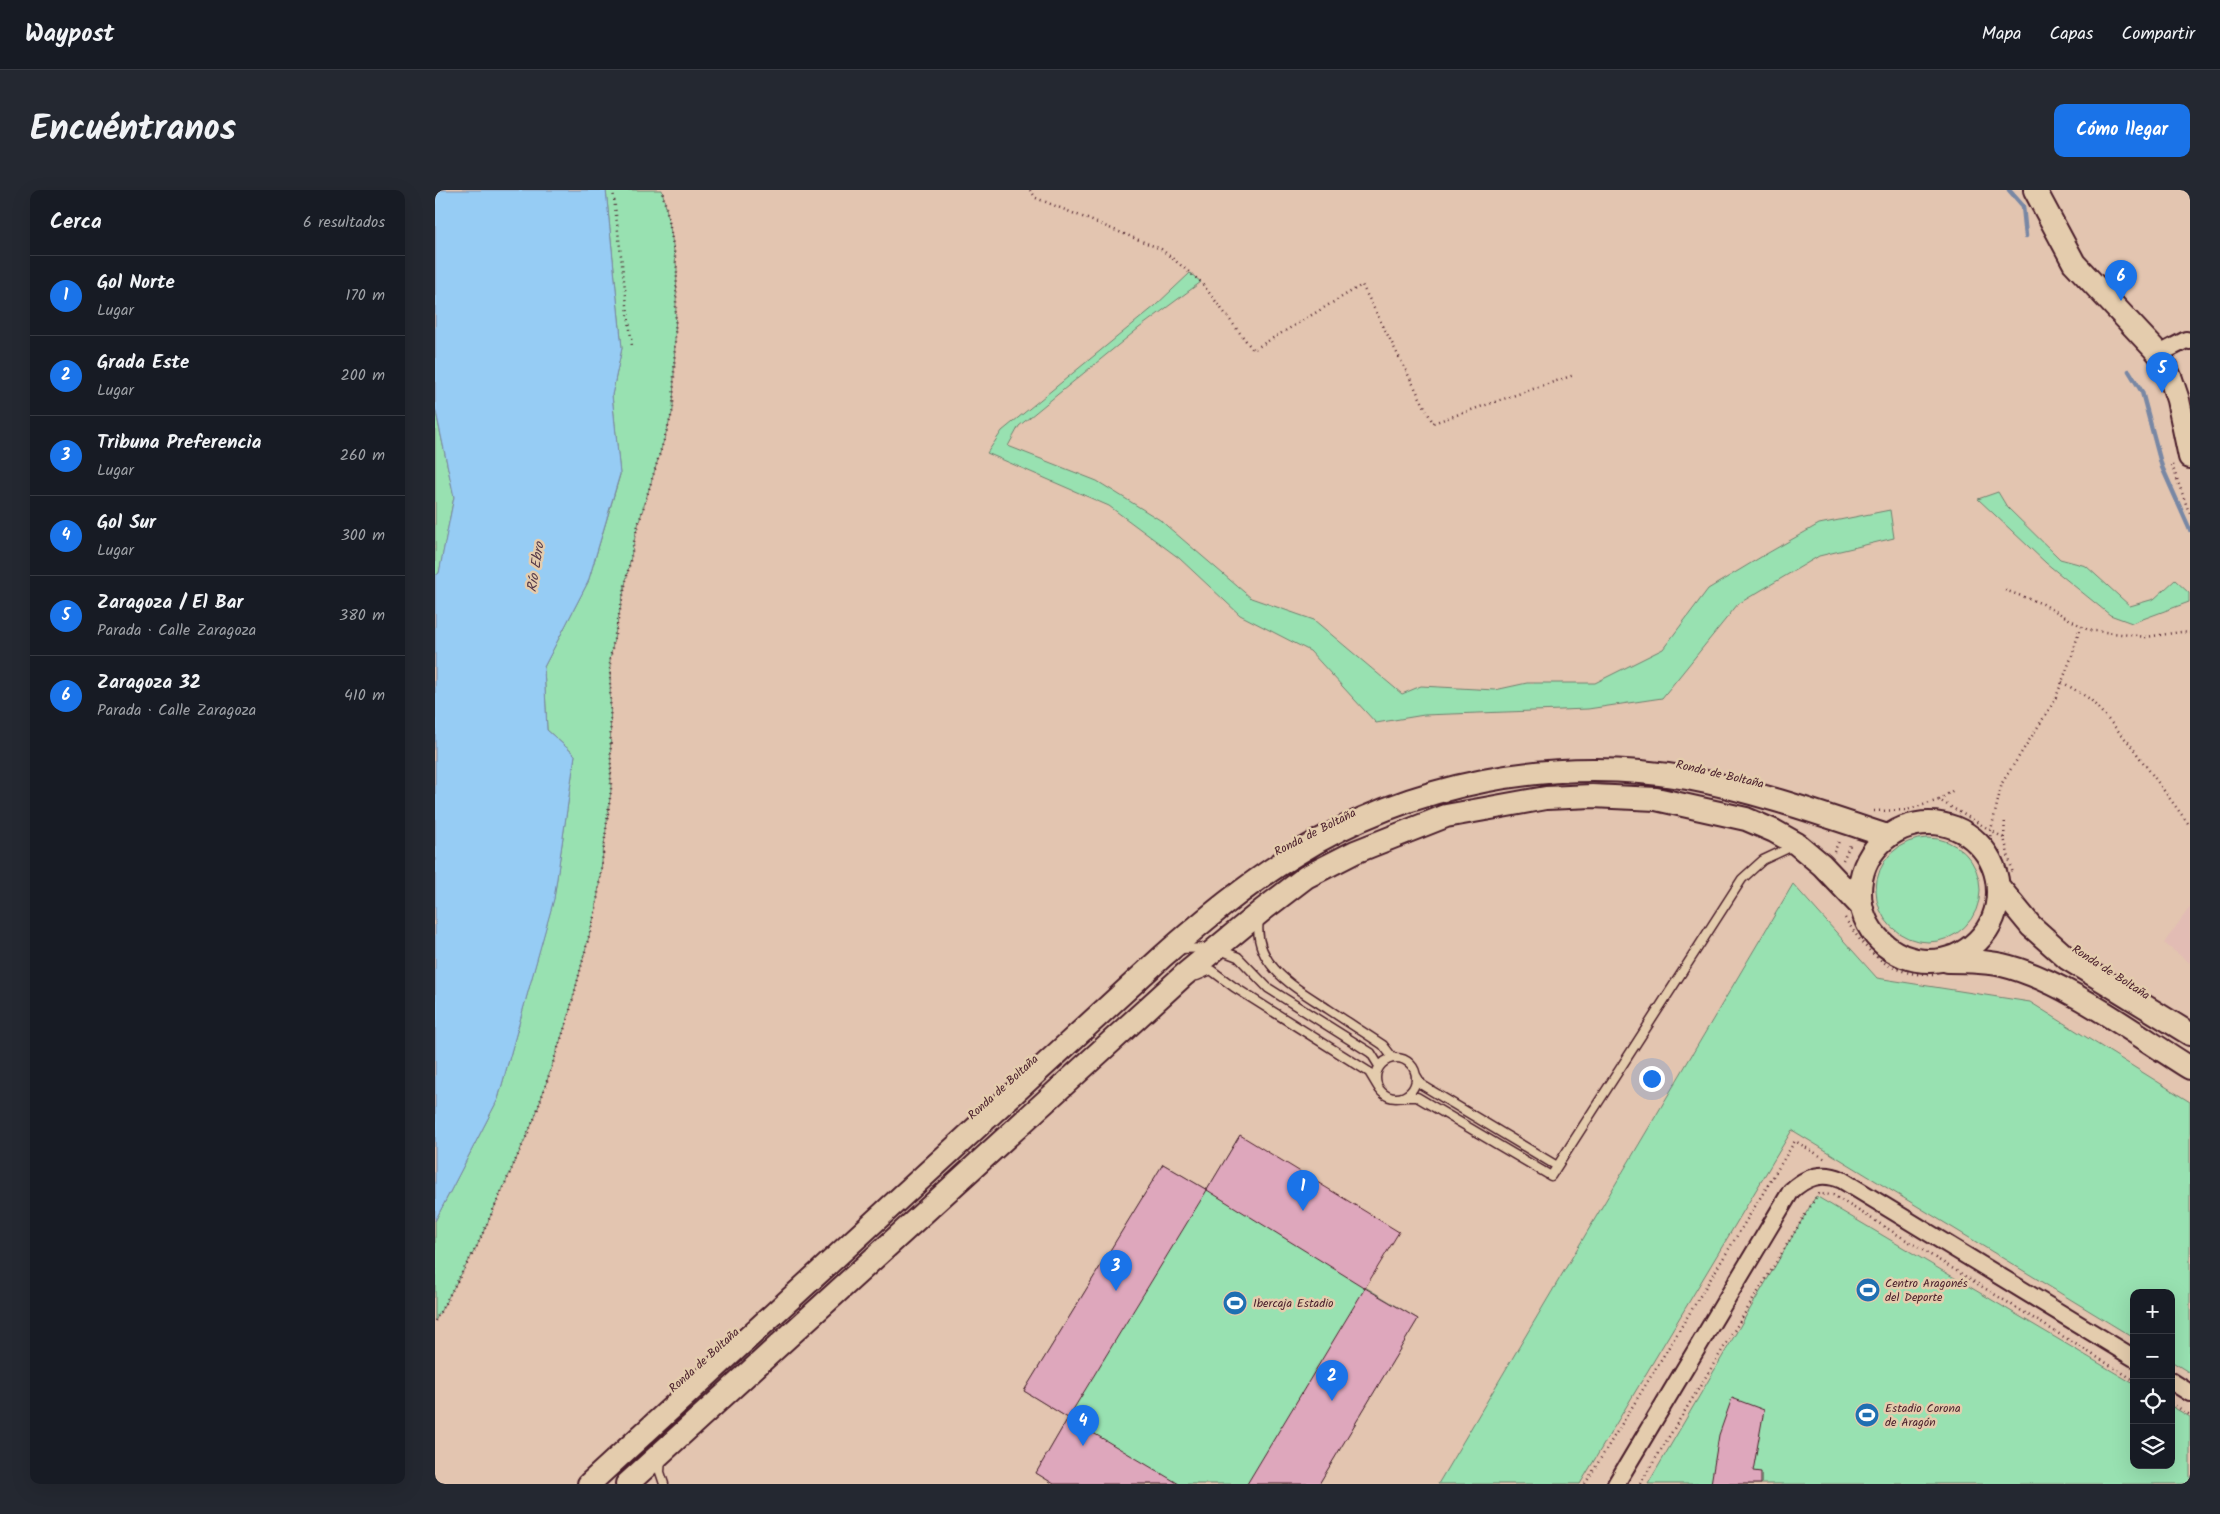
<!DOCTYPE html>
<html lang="es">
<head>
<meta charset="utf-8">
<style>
	body { margin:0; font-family:Kalam,sans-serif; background:#242831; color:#f1f3f6 }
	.controls { position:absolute; right:15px; bottom:15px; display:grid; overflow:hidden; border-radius:10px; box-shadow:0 5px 20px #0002 }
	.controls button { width:45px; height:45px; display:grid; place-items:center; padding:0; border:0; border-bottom:1px solid #363941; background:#171b24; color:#f1f3f6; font:25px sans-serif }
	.you { position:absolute; left:1216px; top:888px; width:18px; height:18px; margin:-12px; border:4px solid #fff; border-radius:50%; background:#1a73e8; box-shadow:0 0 0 8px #1a73e833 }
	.badge { display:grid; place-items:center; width:32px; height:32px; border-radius:50%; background:#1a73e8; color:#fff; font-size:16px; font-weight:700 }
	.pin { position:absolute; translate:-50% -41px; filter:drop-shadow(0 1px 2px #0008) }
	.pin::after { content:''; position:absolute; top:26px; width:18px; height:15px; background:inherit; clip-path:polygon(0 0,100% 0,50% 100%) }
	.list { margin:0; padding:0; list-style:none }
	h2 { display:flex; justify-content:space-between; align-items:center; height:65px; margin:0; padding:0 20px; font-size:21px }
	h2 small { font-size:16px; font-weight:400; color:#9ea1a6 }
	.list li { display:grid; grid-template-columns:32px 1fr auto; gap:15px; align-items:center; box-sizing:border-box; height:80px; padding:0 20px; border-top:1px solid #363941 }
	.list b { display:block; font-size:19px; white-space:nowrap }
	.list p { margin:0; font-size:16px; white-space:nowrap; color:#9ea1a6 }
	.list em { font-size:16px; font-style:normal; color:#9ea1a6 }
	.icon { flex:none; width:28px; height:28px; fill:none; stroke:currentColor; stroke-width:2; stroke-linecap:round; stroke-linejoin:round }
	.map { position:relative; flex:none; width:1755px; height:1294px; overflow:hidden; border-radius:10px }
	header { display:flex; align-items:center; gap:30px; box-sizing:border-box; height:70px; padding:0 25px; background:#171b24; border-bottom:1px solid #363941 }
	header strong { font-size:24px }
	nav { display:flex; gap:28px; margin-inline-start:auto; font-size:18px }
	.intro { display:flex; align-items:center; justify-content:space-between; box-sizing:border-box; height:120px; padding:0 30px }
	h1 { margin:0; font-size:35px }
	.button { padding:12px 22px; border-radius:10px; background:#1a73e8; color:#fff; font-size:18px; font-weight:700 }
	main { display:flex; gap:30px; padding:0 30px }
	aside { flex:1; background:#171b24; border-radius:10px; box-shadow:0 5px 20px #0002 }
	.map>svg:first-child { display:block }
	.built { fill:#e2bcb4 }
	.green { fill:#98e1b1; stroke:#71806e }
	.water { fill:#96ccf4; stroke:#7887a4 }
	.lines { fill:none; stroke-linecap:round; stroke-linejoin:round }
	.stream { stroke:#7887a4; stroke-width:4.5 }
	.building { fill:#dea7bc; stroke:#4a1f2b }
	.lane-casing { stroke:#4a1f2b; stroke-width:11 }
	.street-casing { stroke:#4a1f2b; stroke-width:20 }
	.secondary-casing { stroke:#4a1f2b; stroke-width:26 }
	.path { stroke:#4a1f2b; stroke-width:2.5; stroke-dasharray:1 4; stroke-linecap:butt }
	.lane { stroke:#e4ccad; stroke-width:8 }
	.street { stroke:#e4ccad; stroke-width:16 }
	.secondary { stroke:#e4ccad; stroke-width:22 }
	.labels { text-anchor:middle; stroke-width:5; stroke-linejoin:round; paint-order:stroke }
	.street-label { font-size:12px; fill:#4a1f2b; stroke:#e4ccad }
	.poi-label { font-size:12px; fill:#4a1f2b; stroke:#e4ccad; text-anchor:start }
	.water-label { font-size:14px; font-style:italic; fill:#553949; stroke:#e4ccad }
</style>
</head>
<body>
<header>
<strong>Waypost</strong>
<nav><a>Mapa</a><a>Capas</a><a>Compartir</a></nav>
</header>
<div class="intro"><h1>Encuéntranos</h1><a class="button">Cómo llegar</a></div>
<main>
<aside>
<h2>Cerca<small>6 resultados</small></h2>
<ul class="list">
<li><span class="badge">1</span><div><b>Gol Norte</b><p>Lugar</p></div><em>170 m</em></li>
<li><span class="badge">2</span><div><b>Grada Este</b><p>Lugar</p></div><em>200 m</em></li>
<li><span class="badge">3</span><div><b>Tribuna Preferencia</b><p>Lugar</p></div><em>260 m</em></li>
<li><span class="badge">4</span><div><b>Gol Sur</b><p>Lugar</p></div><em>300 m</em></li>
<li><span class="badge">5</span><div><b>Zaragoza / El Bar</b><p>Parada · Calle Zaragoza</p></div><em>380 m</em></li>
<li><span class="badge">6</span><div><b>Zaragoza 32</b><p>Parada · Calle Zaragoza</p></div><em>410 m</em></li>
</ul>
</aside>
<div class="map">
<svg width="1755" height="1294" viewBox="0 0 1755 1294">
	<rect width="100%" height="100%" fill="#e3c5b0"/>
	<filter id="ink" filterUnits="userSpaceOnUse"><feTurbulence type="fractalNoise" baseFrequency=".02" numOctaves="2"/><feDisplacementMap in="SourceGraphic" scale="10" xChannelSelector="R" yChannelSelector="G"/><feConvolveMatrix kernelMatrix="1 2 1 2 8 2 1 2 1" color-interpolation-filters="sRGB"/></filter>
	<g filter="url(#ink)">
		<!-- built -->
		<path class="built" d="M1755,717V773L1729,753Z"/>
		<!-- green -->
		<path class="green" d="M171,0H227L234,31L242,79L238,220L201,342L175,469L176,600L161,719L133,827L100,927L42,1056L0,1131V1031L63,909L119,708L140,565L112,540L109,477L153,392L185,285L177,205L187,158Z
			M755,83L766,92L704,138L584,236L573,256L662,291L725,330L816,408L879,430L967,504L986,496L1060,500L1092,493H1160L1228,459L1273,399L1326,367L1384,334L1455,320L1459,348L1384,366L1303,414L1227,508L1153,519L989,525L941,533L875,461L805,425L744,368L674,316L552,263L567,241L720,116Z
			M0,217L19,307L4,384L0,386Z
			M1563,302L1572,317L1625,369L1651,376L1695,416L1719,409L1740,390L1754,403V412L1697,433L1675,425L1611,373L1543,309Z
			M1441 700a52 52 0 1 1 104 0a52 52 0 1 1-104 0Z
			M1358,694L1442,788L1595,812L1755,912V1183L1736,1171V1103H1699V1148L1357,940L1145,1294H1003Z
			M805,945L930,1097L983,1129L884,1294H619L601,1283L633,1228L589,1201L728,974L772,1000Z
			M1381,1006L1699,1194V1275H1736V1216L1755,1227V1294H1213Z"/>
		<!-- water -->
		<path class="water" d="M0,0H171L187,158L177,205L185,284L153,392L109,477L112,540L140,565L119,709L63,909L0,1031V386L4,383L19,307L0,217Z"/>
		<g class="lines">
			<!-- stream -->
			<path class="stream" d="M1574,0L1588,16L1591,46
				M1694,181L1707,202L1727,277L1755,340"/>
		</g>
		<!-- building -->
		<path class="building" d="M805,945L964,1042L930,1098L772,1000Z
			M728,974L772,1000L633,1228L589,1201Z
			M930,1098L983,1129L884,1294H812Z
			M1297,1208L1329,1220L1318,1281L1326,1282V1294H1276L1284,1245Z
			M633,1228L744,1294H619L601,1283Z"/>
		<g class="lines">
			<defs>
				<path id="lane" d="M824,730C817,775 861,798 893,819C911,831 930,843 948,855L958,868
					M745,759L773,758
					M785,760L803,767L833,798L936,863L944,876
					M762,786L776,780L799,797L934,882L943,897
					M941 888a20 20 0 1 1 40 0a20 20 0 1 1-40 0Z
					M981,885L987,895L1122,976
					M968,907H982L1116,986L1307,689L1328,670L1358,656
					M226,1269L225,1282L229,1294"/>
				<path id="street" d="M1724,164L1751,150L1755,151
					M1736,1191L1755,1203
					M1181,1294L1356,1001C1371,987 1387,981 1407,990L1699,1168"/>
				<path id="secondary" d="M1600,0L1639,73L1724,164L1736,189L1743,210L1755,267
					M1425 702a69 69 0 1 1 138 0a69 69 0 1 1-138 0Z
					M1563,696L1596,736L1633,769L1755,844
					M1513,771C1531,771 1549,771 1567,775C1628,789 1700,844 1755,878
					M154,1294L727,767C769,730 813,693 861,664C975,593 1119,565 1252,588C1320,601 1386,624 1452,646
					M192,1294L749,785L829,719L871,687L920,662L1011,626L1111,608L1157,606L1221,609L1311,629L1339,641L1362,654L1387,675L1425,715"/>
			</defs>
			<!-- lane casing -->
			<use href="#lane" class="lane-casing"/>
			<!-- street casing -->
			<use href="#street" class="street-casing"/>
			<!-- secondary casing -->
			<use href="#secondary" class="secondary-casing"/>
			<!-- path -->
			<path class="path" d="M178,0L197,156
				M595,0L601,8L726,59L766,92L818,160L927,95L998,233L1139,185
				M1737,275L1755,325
				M1570,400L1608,414L1653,440L1711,447L1746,442L1755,443
				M1627,492L1655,509L1694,553L1755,636
				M1504,610L1520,599
				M1439,621L1472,620L1504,610L1569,648L1578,684
				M1569,648L1570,628
				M1399,662L1405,649
				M1553,666L1556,640L1567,593L1620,510L1638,463L1645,437
				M1408,670L1416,653
				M1410,728C1433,765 1454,786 1501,785
				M0,1131L42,1056L100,927L133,828L161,719L176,600L175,469L201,342L238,220L242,79L234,31L227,0
				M1736,1213L1755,1225
				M1150,1294L1360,951L1392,970
				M1205,1294L1383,1004L1398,1005L1699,1190"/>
			<!-- lane -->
			<use href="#lane" class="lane"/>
			<!-- street -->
			<use href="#street" class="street"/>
			<!-- secondary -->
			<use href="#secondary" class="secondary"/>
		</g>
	</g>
	<!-- icons -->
	<defs>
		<symbol id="stadium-disc" viewBox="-11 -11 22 22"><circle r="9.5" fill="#1f6fb2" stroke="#e4ccad"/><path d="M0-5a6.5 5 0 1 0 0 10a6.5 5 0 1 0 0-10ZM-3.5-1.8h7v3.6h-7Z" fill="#fff"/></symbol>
	</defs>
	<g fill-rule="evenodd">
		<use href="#stadium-disc" x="1419" y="1086" width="28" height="28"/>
		<use href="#stadium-disc" x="786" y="1099" width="28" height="28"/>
		<use href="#stadium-disc" x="1418" y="1211" width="28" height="28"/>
	</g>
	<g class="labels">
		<!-- street labels -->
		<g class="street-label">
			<text transform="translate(1285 584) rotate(13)" y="4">Ronda de Boltaña</text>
			<text transform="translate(880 642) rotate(-27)" y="4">Ronda de Boltaña</text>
			<text transform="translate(1676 782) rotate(33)" y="4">Ronda de Boltaña</text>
			<text transform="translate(568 897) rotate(-42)" y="4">Ronda de Boltaña</text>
			<text transform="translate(269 1170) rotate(-42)" y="4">Ronda de Boltaña</text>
		</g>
		<!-- poi labels -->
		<g class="poi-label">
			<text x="1450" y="1097">Centro Aragonés<tspan x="1450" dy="14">del Deporte</tspan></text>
			<text x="818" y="1117">Ibercaja Estadio</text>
			<text x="1450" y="1222">Estadio Corona<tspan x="1450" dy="14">de Aragón</tspan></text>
		</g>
		<!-- water labels -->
		<g class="water-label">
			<text transform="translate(100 377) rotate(-81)" y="5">Río Ebro</text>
		</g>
	</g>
</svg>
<div class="controls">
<button>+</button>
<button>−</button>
<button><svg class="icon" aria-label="locate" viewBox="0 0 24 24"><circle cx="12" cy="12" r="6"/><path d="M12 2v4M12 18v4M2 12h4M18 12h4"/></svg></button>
<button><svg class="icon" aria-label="layers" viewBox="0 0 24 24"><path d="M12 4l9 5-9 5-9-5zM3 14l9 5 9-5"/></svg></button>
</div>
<div class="you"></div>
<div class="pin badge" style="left:868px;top:1021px">1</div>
<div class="pin badge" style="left:897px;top:1211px">2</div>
<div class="pin badge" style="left:681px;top:1101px">3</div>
<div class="pin badge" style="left:648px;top:1256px">4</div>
<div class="pin badge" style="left:1727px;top:203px">5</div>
<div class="pin badge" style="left:1686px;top:111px">6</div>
</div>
</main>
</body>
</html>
